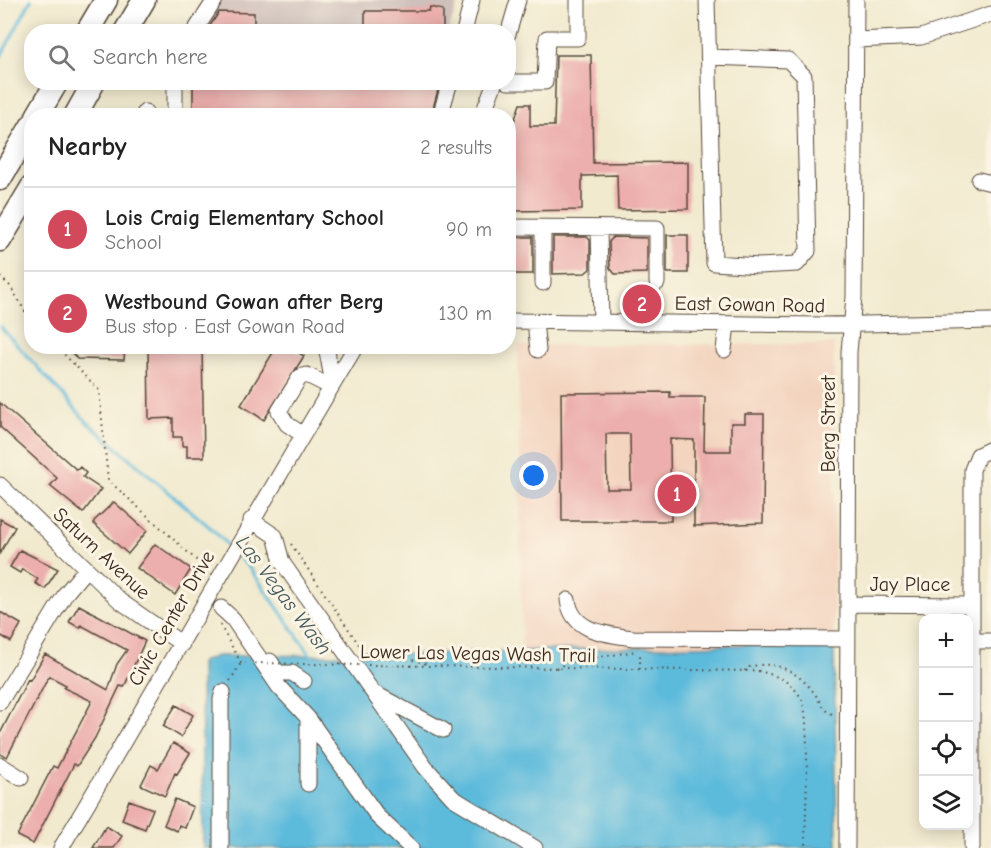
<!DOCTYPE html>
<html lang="en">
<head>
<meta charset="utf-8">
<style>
	body { margin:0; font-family:"Comic Neue",sans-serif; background:#f6f6f6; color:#222 }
	.controls { position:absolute; right:18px; bottom:18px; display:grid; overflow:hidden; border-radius:12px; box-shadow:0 3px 15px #0003 }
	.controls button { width:54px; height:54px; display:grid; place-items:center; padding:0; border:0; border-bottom:2px solid #e0e0e0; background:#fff; color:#222; font:30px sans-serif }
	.you { position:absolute; left:534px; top:476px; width:21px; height:21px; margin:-15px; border:4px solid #fff; border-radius:50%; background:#1a73e8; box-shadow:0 0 0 9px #1a73e833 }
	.badge { display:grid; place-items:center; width:39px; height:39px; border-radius:50%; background:#d1495b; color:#fff; font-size:20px; font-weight:700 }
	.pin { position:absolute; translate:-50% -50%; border:3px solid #fff; box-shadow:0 2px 6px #0006 }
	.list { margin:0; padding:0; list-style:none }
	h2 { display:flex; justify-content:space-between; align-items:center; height:78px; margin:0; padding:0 24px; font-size:26px }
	h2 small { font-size:20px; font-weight:400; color:#767676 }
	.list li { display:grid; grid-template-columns:39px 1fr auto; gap:18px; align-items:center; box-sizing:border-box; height:84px; padding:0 24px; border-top:2px solid #e0e0e0 }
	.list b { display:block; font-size:22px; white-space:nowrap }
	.list p { margin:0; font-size:20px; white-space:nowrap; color:#767676 }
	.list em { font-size:20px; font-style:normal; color:#767676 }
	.icon { flex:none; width:33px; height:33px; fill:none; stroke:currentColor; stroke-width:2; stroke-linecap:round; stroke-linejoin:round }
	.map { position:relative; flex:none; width:991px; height:848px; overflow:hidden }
	.search { position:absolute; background:#fff; box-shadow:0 3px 15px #0003; left:24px; top:24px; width:492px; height:66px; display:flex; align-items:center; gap:15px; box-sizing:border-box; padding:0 21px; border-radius:24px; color:#767676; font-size:22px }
	.panel { position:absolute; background:#fff; box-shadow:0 3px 15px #0003; left:24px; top:108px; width:492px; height:246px; border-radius:24px }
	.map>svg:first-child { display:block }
	.built { fill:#f3d4bf }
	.industrial { fill:#cfc0bb }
	.water { fill:#5cbadb; stroke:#4c727c; stroke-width:1.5 }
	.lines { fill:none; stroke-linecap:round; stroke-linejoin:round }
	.stream { stroke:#5cbadb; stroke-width:3 }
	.building { fill:#ecafad; fill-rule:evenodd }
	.minor-casing { stroke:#564739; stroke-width:17 }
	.highway-casing { stroke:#564739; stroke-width:25 }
	.path { stroke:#564739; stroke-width:2; stroke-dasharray:1.5 4.5; stroke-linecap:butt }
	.minor { stroke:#fff; stroke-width:15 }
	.highway { stroke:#fff; stroke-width:22 }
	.path-bridge { stroke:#564739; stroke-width:2; stroke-dasharray:1.5 4.5; stroke-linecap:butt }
	.labels { text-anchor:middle; stroke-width:6; stroke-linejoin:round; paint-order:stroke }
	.street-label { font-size:20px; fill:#3b2a1e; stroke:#fcf5e5 }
	.water-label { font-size:21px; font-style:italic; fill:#475c60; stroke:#fcf5e5 }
</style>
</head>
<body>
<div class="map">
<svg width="991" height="848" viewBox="0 0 991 848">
	<rect width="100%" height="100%" fill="#fcf5e5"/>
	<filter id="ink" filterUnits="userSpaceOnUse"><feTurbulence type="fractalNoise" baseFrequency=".0167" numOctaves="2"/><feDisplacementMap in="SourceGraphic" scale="12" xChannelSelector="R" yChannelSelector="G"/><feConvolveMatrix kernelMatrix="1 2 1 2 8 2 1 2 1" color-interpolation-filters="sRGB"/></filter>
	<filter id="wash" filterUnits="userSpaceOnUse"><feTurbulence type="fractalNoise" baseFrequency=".008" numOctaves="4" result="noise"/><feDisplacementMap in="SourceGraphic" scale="24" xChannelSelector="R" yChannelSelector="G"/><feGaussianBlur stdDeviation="1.35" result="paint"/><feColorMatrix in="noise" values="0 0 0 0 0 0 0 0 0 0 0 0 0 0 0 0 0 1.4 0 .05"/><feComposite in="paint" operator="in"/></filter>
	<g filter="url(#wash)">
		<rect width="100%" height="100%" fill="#f1eacf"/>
		<!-- built -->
		<path class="built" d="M834,344V642L522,651L518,345Z"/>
		<!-- industrial -->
		<path class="industrial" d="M203,0H459L448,31L185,32Z"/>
		<!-- water -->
		<path class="water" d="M834,642L837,848H203L201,662L217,656L376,655Z"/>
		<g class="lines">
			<!-- stream -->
			<path class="stream" d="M0,58L31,0
				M0,326L88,423L212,529L231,549
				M238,556L251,570L312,657"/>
		</g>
		<g id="blocks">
			<!-- building -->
			<path class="building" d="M430,7L443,10V32H365V11H429Z
				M219,12L254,13V32H206Z
				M556,55H591L593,163L688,162V209L618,210L617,175L582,176V210L513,211V160H508V139L520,104H530V126H554Z
				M193,82H440L431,116H193Z
				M667,235H688V273H667Z
				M508,237H533V274H508Z
				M553,237H587L590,240V269L585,273L553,274Z
				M613,237L647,238V273L615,274L610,268L609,242Z
				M67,346H125L124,360L77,359Z
				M148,346H202L204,457H187V446H182V437H173V418L149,419Z
				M277,346H288L304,356L264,420L241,405Z
				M670,392V397H705L704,451H731V423H745V414H764L763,523L694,526V440L670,439L671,521H562L561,393ZM606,434H630L631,489H607Z
				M0,403L77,470L80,467L86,473L83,477L101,489L83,513L50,486L57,478L0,427Z
				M114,502L147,531L128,554L94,524V521Z
				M0,519L15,527L0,553Z
				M155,544L191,569L175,595L137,568Z
				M20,550L58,569L45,589L35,583L38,579L22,569L20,573L10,567Z
				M79,605L145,641L124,687L120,686L95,738L77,766L74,764L33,844L17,836L53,766L57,768L92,701L64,688L66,685L49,676L7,757L0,754V734L28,679L30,680L45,654L108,690L117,664L127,650L81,625L80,628L69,622Z
				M0,612L21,624L11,642L0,635Z
				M176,705L193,715L181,737L163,726Z
				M173,743L190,753L177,774L175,773L165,796L141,785L151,765L158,769Z
				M175,799L193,807L185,828L179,825L177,831L164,825Z
				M129,800L153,809L145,829L122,820Z
				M106,826L122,836L114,848H93Z"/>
		</g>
	</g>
	<g filter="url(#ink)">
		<use href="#blocks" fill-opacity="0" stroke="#564739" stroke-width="1.5"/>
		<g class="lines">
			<defs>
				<path id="minor" d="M707,0L714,263L759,266L797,264L808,251L804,76L788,60L709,57
					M194,32L215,0
					M464,32L472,0
					M508,34L518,0
					M856,40L921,37L991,14
					M508,82H545L547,38H578V0
					M145,112V116
					M175,116V82
					M440,116L450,82
					M482,116L495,82
					M979,180L991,183
					M508,227L657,228V283
					M543,228V283
					M599,228L601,323
					M508,321L824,325L991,321
					M535,322L538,350
					M326,346L333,384
					M724,350L727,324
					M303,435L287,424L279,411L300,377L307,375L331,387
					M0,485L120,601L182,644
					M251,520L275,536L282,562L425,767L453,798L535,848
					M568,600C572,632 606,634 633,638L848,639
					M848,604L971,605
					M221,608L233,619L279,687L308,718L378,817L411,848
					M971,641H991
					M270,661L278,673H292L304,681
					M374,693L443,730
					M0,702L66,593L86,569
					M308,718V784
					M0,765L21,778
					M61,848C160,681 256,513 356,346
					M221,848V699L223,692
					M847,848L849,352L854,297L856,0
					M972,848V470L978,455L991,449"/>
				<path id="highway" d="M87,32L106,0
					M125,32L144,0
					M37,116L57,82
					M75,116L94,82
					M0,179L32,125
					M0,240L32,187"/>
			</defs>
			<!-- minor casing -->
			<use href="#minor" class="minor-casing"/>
			<!-- highway casing -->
			<use href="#highway" class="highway-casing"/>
			<!-- path -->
			<path class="path" d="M0,277L10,286L32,323
				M56,346L99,390L108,480L203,566L207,574
				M291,544L364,652C382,663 407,654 428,665
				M220,625L241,663H246
				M368,665L758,671C777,675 793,682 802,700C811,719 805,821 805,848
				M556,668L569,662L637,651
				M640,669V651
				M745,671L746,668C776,658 800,672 817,697C821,704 824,712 833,714
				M230,681L241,663"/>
			<!-- minor -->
			<use href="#minor" class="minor"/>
			<!-- highway -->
			<use href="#highway" class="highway"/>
			<!-- path-bridge -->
			<path class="path-bridge" d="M255,663L363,665"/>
		</g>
	</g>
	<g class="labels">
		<!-- street labels -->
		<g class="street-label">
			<text transform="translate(750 304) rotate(1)" y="7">East Gowan Road</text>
			<text transform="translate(828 424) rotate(-90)" y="7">Berg Street</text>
			<text transform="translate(102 553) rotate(43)" y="7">Saturn Avenue</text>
			<text x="910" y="591">Jay Place</text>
			<text transform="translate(171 618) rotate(-60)" y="7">Civic Center Drive</text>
			<text transform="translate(478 653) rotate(1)" y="7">Lower Las Vegas Wash Trail</text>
		</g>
		<!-- water labels -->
		<g class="water-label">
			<text transform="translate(284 595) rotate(53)" y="7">Las Vegas Wash</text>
		</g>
	</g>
</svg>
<div class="controls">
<button>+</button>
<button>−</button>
<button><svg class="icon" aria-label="locate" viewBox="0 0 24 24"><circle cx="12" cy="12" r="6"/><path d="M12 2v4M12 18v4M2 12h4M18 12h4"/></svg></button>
<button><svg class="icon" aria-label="layers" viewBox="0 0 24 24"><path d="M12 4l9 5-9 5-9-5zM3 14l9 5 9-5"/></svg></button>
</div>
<div class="you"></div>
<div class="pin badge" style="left:677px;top:494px">1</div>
<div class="pin badge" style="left:642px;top:304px">2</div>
<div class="search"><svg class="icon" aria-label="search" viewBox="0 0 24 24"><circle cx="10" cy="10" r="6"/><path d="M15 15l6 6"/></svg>Search here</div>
<section class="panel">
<h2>Nearby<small>2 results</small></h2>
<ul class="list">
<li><span class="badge">1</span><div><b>Lois Craig Elementary School</b><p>School</p></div><em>90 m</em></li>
<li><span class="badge">2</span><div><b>Westbound Gowan after Berg</b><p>Bus stop · East Gowan Road</p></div><em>130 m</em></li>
</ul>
</section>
</div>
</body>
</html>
